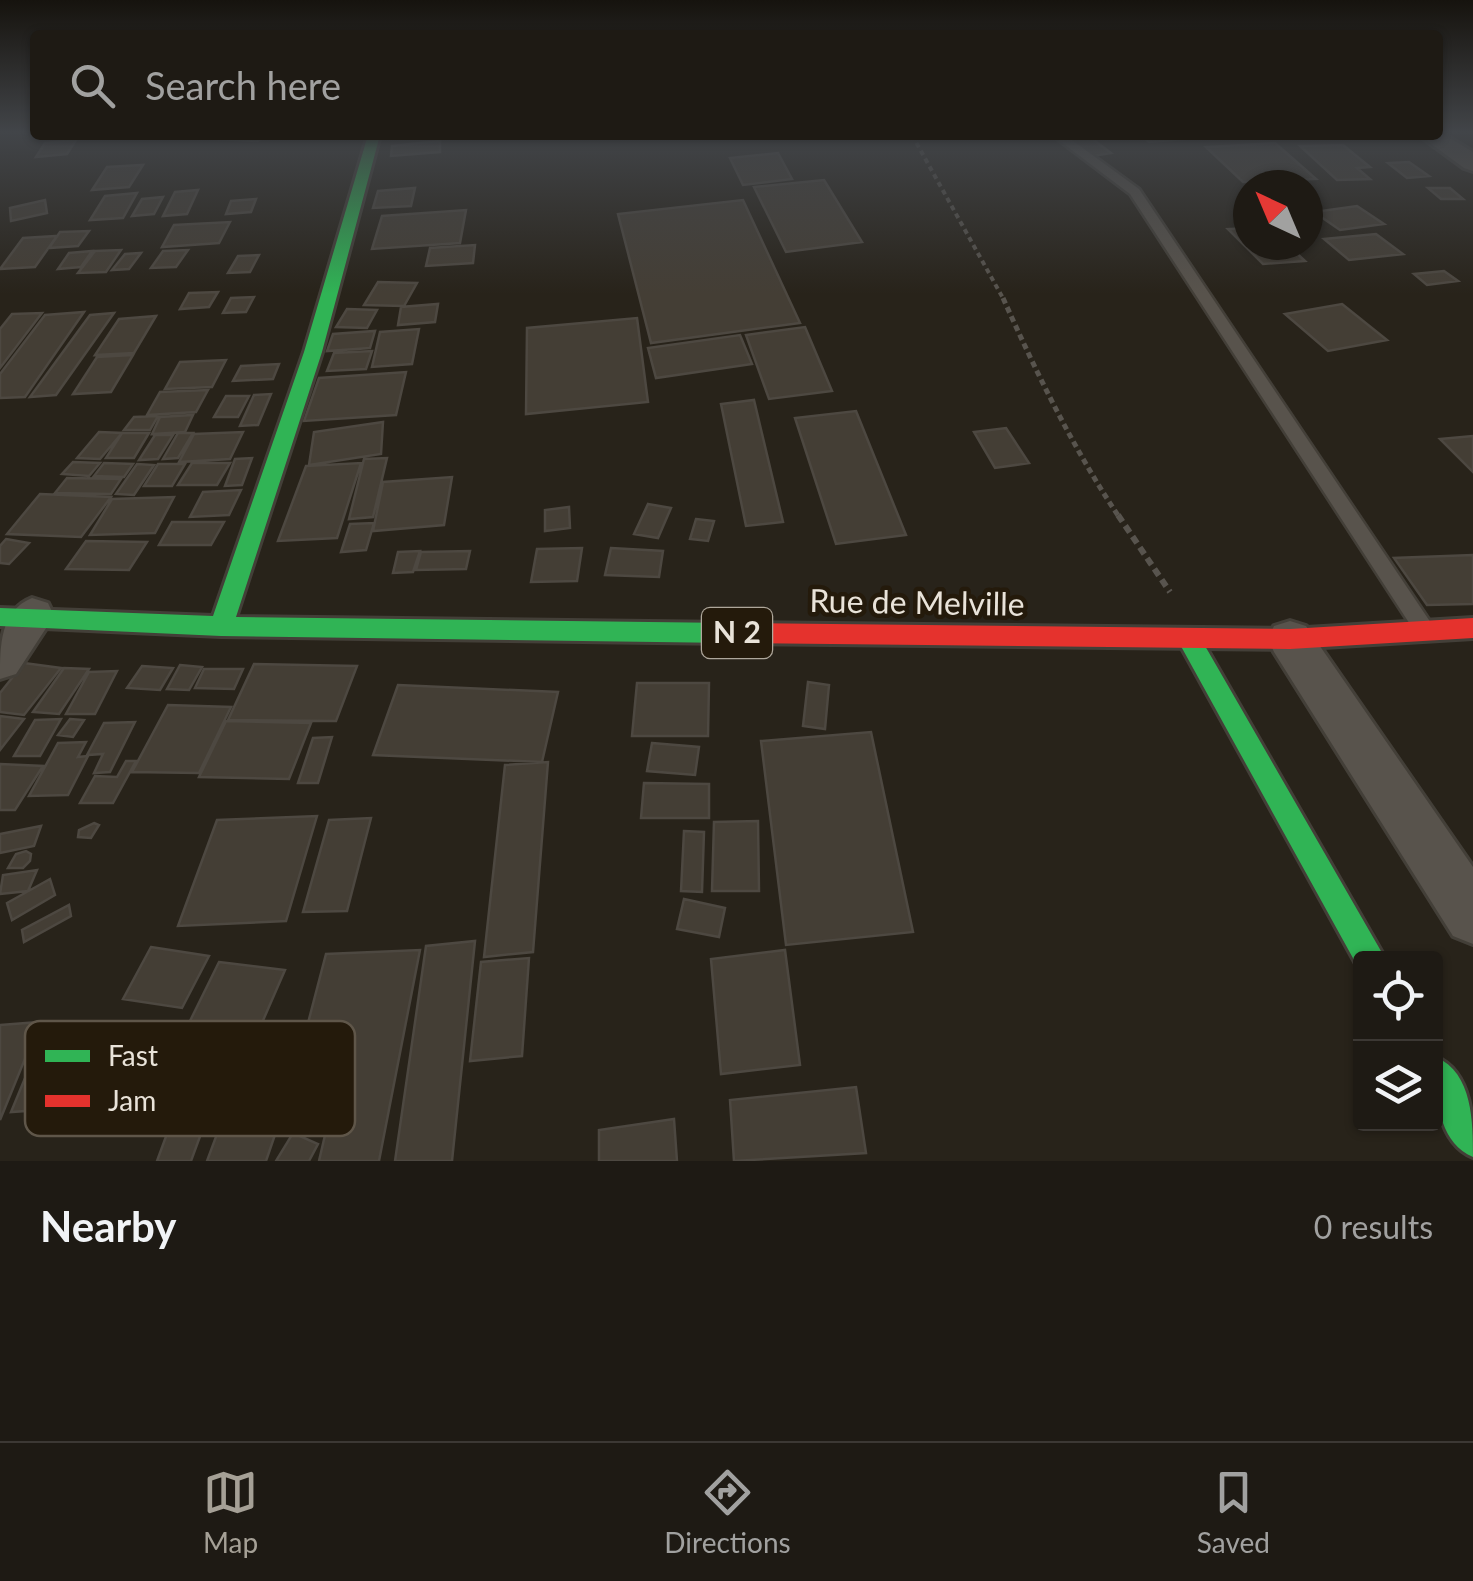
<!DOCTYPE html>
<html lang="en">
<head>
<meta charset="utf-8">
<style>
	body { margin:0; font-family:Lato,sans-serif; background:#2b2722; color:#f1f3f6 }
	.controls { position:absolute; right:30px; bottom:30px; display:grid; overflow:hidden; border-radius:10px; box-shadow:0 2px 8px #0004 }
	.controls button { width:90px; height:90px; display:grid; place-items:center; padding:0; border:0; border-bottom:2px solid #3c3834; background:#1e1a14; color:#f1f3f6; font:50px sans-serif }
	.compass { position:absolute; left:1233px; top:170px; width:90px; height:90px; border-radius:50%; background:#1e1a14; box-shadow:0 2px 8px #0004; rotate:316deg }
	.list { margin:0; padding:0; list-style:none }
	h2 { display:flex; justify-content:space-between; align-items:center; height:130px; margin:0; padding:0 40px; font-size:42px }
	h2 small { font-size:32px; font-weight:400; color:#a1a1a0 }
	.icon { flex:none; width:55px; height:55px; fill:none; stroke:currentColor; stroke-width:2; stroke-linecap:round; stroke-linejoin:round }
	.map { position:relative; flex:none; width:1473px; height:1161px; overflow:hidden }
	.search { position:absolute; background:#1e1a14; box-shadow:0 2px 8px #0004; left:30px; right:30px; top:30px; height:110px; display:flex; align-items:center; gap:25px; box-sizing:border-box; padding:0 35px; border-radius:10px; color:#a1a1a0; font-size:38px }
	.sheet { height:280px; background:#1e1a14 }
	nav { display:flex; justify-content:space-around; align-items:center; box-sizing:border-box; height:140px; border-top:2px solid #3c3834; background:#1e1a14; font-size:28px; color:#a1a1a0 }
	nav a { display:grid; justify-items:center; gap:5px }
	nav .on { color:#a5a096 }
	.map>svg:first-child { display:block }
	.building { fill:#443e35; stroke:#4d4841; stroke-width:2.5 }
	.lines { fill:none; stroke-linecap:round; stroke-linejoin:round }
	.lane-casing { stroke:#433f38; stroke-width:5 }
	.street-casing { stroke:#433f38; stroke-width:6 }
	.fast-casing { stroke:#433f38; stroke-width:6 }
	.jam-casing { stroke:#433f38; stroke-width:6 }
	.path-far2 { stroke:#58544e; stroke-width:4; stroke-dasharray:5 4; stroke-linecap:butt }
	.path-far1 { stroke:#58544e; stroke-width:5; stroke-dasharray:6 4; stroke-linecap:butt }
	.path { stroke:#58544e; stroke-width:6; stroke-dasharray:8 5; stroke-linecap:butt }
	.lane { fill:#58534c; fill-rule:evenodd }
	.street { fill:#58534c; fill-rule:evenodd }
	.fast { fill:#30b455; fill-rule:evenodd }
	.jam { fill:#e5322d; fill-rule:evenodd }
	.labels { text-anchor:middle; stroke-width:9; stroke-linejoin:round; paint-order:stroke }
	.shield { fill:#241a0b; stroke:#aea79b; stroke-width:2.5 }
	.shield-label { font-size:30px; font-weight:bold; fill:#e9e3d9 }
	.street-label { font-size:32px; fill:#e9e3d9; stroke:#241a0b }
	.key { fill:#241a0b; stroke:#5f5649; stroke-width:2.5 }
	.key-label { font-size:28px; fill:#e9e3d9 }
</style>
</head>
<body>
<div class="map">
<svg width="1473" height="1161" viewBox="0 0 1473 1161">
	<rect width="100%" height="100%" fill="#28231a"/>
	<!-- building -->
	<path class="building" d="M220,135H265L258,141L216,139Z
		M1065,135H1087L1111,153L1093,156Z
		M1141,135H1193L1196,138L1149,142Z
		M76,140L67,154L36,157L45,143Z
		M440,141V152L391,156L392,146Z
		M1275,143L1316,179L1243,182L1206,147Z
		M1343,145L1370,167L1357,168L1370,179L1337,180L1300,146Z
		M778,153L792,179L743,185L730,158Z
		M1409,162L1429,176L1407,178L1388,163Z
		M143,165L129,187L92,190L107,167Z
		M824,180L862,242L786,252L754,187Z
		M415,188L411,206L373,208L378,191Z
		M1428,188H1450L1463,199H1441Z
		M198,190L187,214L163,216L175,192Z
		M137,193L123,218L90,220L105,196Z
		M163,197L154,214L132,216L142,199Z
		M256,199L251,212L226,214L231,201Z
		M45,200L47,213L11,221L10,208Z
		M743,200L800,323L651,343L618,214Z
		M1357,206L1384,224L1340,230L1314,212Z
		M466,210L460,243L372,249L382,216Z
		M230,222L219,243L162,247L174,225Z
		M1248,228V245H1288L1305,261L1263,264L1228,229Z
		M89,231L78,246L49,248L60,232Z
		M1376,234L1403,254L1349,260L1324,239Z
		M57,236L35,267L0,269L23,238Z
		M475,245L473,263L426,266L430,248Z
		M121,250L106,272L78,273L95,251Z
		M188,250L176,267L151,268L163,251Z
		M92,251L81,267L58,269L69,253Z
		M141,253L129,269L112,270L125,254Z
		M259,255L250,272L228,273L238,256Z
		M1444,271L1458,281L1427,285L1414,274Z
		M378,282L417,283L404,306L364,305Z
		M218,292L209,307L180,309L189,293Z
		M254,297L246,312L223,313L231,298Z
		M438,304L435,322L398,325L401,307Z
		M1342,304L1387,340L1328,351L1285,314Z
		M347,309L377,310L367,328L336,327Z
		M84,312L25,397L0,398V374L45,315Z
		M42,313L0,368V329L12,314Z
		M114,313L56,395L30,397L90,315Z
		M156,316L134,353L95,355L119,319Z
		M637,318L648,402L526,414L527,328Z
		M805,327L832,391L769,399L746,335Z
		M419,329L412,364L372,367L380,332Z
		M375,331L370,348L327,351L333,334Z
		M740,335L752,364L656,378L648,348Z
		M372,351L366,369L327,371L334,353Z
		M133,355L111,392L73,394L97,357Z
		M226,360L212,387L165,389L180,362Z
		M279,364L273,379L233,381L241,366Z
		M406,372L396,415L304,421L319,378Z
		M208,390L196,412L147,415L160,392Z
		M271,394L258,425L240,426L254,395Z
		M226,396H249L238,417H214Z
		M754,400L783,522L746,526L721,404Z
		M856,411L906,535L836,544L795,418Z
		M193,415L185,432L152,434L160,417Z
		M158,416L150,430H124L134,417Z
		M383,422L381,454L309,465L314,432Z
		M1006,428L1029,463L995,468L974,432Z
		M99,432L122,433L100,459L77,458Z
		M243,432L230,459L179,462L194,434Z
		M122,433H149L134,458H106Z
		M178,433H193L178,458L163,459Z
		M155,435H173L158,459L139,460Z
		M1473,436V472L1440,439Z
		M252,458L242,485L225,486L235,459Z
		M387,458L373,517L349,519L364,459Z
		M73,462L100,463L89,476L62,474Z
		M104,463L133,464L124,477L94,476Z
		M192,463H230L217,485H178Z
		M361,463L337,538L278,541L306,466Z
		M137,464L154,465L134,495L116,494Z
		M158,464H185L172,486H144Z
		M452,477L444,525L373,531L383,482Z
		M67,478L121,479L111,494L55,493Z
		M241,490L229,515L190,517L203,492Z
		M40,494L111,497L81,537L7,534Z
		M174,497L155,533L90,535L112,499Z
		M648,504L671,508L658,538L634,534Z
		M569,507L570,528L545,531V510Z
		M696,519L714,521L708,541L690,539Z
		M172,522H224L211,545H159Z
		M374,523L366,550L341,552L350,524Z
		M6,539L29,543L9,564L0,563V546Z
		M86,541L147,542L129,570L66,569Z
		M582,548L577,581L531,582L537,549Z
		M611,548L663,551L659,577L605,575Z
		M420,551L413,572L393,573L398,552Z
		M470,551L466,569L416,570L421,552Z
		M1473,555V604L1427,605L1394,558Z
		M24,663L61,668L24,715L0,712V693Z
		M254,664L357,666L336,721L228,720Z
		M180,665L202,667L189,690L167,689Z
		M142,666L173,668L160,690L127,688Z
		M64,668L89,669L59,714L33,712Z
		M204,669H243L234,689L195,688Z
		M117,671L95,714H66L89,672Z
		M808,682L829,685L825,729L803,726Z
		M637,683H709L708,736H632Z
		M398,685L558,692L542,762L373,755Z
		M168,705L231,707L199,773L132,772Z
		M0,716L24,719L0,750Z
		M61,719L40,756H14L35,720Z
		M70,719L84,720L73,737L58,735Z
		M226,721L311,723L289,779L199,777Z
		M135,722L110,772L94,773L103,754L87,755L104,723Z
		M871,732L913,932L786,945L761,741Z
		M332,737L318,783H298L313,738Z
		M86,742L78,757L88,756L68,795L29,796L58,743Z
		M652,743L699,747L695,775L647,771Z
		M126,761H136L113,803H80L95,776L117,777Z
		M548,762L533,952L484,957L505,765Z
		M0,764L43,766L15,810H0Z
		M644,783L709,784V818H641Z
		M317,816L286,921L178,926L217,820Z
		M371,818L347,911L303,912L329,820Z
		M758,821L759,891H712L714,822Z
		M94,823L99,825L91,838L78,837L79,830Z
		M41,826L34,846L0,853V834Z
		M684,831L704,832L702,892L681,891Z
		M26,851L31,854L30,861L23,868H8L16,854Z
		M37,870L28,891L0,894L3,875Z
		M50,879L55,895L12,920L7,903Z
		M684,899L725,908L719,937L677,929Z
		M69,905L71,916L24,942L22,930Z
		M475,941L452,1161H395L426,946Z
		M151,947L209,956L182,1008L123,999Z
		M420,950L379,1161H319L329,1118L283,1119L326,954Z
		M785,950L800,1065L721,1074L711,959Z
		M529,958L522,1056L470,1061L481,962Z
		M219,962L285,970L258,1032L190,1021Z
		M40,1022L0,1120V1025Z
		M102,1049L81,1107L11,1112L35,1054Z
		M856,1087L866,1153L734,1161L730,1100Z
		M674,1119L677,1161H599V1130Z
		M220,1126L277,1129L266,1161H207Z
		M168,1131H202L191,1161H157Z
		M293,1133L318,1144L309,1161H276Z"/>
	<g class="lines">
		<defs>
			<path id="lane" d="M1052,135H1065L1139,189L1431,623L1434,629L1431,635H1417L1130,194Z"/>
			<path id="street" d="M1438,131L1473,152V171L1464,168L1419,135H1438Z
				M32,598L48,603L54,616L16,674L0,679C0,645 0,611 32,598Z
				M1290,621L1306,626L1473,867V944L1453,936L1274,652L1268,639L1274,626Z"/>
			<path id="fast" d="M368,135H380L322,352L236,617L730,623L738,626L742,633L738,640L730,643L221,636L0,626V608L213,616L304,352Z
				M1189,629L1197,632L1385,958H1360L1359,969L1177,639L1181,632Z
				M1436,1057C1473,1073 1473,1123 1473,1157C1437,1142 1434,1091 1436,1057Z"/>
			<path id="jam" d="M1473,618V638L1290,649L730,643L722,640L718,633L722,626L730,623L1290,629Z"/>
		</defs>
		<!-- lane casing -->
		<use href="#lane" class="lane-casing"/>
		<!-- street casing -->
		<use href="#street" class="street-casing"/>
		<!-- fast casing -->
		<use href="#fast" class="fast-casing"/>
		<!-- jam casing -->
		<use href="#jam" class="jam-casing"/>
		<!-- path-far2 -->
		<path class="path-far2" d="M912,135L1004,300"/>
		<!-- path-far1 -->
		<path class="path-far1" d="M1003,298C1037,374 1073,448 1119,517"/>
		<!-- path -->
		<path class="path" d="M1118,515L1170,592"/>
		<!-- lane -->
		<use href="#lane" class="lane"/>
		<!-- street -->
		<use href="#street" class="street"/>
		<!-- fast -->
		<use href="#fast" class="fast"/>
		<!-- jam -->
		<use href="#jam" class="jam"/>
	</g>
	<!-- sky -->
	<linearGradient id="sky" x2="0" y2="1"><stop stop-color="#16130e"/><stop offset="0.45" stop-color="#424549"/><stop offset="1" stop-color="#424549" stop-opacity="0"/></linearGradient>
	<rect width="1473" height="294" fill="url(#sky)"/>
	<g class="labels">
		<!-- shield labels -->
		<rect class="shield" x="702" y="608" width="70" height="50" rx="8"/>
		<g class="shield-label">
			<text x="737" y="643">N 2</text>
		</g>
		<!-- street labels -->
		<g class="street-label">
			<text transform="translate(917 603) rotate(1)" y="11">Rue de Melville</text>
		</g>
	</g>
	<!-- legend -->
	<rect x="25" y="1021" width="330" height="115" rx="15" class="key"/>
	<rect x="45" y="1050" width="45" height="12" fill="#30b455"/>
	<rect x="45" y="1095" width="45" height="12" fill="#e5322d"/>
	<g class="key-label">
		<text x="108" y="1066">Fast</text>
		<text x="108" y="1111">Jam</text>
	</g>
</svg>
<div class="controls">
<button><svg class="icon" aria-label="locate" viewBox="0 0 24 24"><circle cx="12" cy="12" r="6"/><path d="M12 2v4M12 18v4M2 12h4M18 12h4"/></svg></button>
<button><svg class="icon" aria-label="layers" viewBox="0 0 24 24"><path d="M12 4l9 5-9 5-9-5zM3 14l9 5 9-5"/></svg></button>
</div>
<svg class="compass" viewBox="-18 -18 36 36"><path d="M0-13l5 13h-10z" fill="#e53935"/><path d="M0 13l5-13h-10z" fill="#a1a1a0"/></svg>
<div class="search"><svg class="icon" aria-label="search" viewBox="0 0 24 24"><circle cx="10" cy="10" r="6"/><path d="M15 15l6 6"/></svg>Search here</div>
</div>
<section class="sheet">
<h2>Nearby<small>0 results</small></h2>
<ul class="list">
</ul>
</section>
<nav>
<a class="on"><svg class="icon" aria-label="map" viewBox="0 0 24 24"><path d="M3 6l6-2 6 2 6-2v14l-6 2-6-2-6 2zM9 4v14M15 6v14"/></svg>Map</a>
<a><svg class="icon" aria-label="directions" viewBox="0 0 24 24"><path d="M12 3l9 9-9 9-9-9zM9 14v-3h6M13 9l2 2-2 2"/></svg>Directions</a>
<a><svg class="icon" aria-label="saved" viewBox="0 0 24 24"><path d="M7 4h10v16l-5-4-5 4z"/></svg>Saved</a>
</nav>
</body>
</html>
